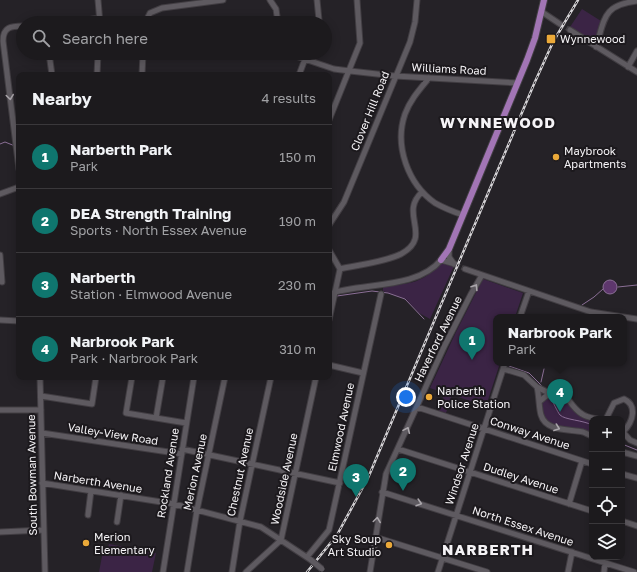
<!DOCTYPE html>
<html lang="en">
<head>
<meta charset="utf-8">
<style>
	body { margin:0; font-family:"Golos Text",sans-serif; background:#252326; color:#f1f3f6 }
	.controls { position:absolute; right:12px; bottom:12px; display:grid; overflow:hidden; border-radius:8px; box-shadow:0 2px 10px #0003 }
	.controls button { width:36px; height:36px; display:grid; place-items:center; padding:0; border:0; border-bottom:1px solid #3a383b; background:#1c1a1d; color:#f1f3f6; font:20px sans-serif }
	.you { position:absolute; left:406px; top:397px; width:14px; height:14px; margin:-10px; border:3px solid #fff; border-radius:50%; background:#1a73e8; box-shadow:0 0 0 6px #1a73e833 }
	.badge { display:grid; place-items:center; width:26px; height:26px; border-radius:50%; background:#0f766e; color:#fff; font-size:13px; font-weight:700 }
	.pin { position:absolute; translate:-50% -33px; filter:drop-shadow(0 1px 2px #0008) }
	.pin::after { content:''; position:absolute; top:21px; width:14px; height:12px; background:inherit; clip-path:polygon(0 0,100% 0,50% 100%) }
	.popup { position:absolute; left:493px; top:314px; width:134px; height:52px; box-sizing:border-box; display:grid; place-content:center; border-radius:8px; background:#1c1a1d; filter:drop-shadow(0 1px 3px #0005); font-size:13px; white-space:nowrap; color:#a0a1a4 }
	.popup b { font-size:15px; color:#f1f3f6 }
	.popup::after { content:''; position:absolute; left:50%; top:100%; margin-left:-8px; border:8px solid transparent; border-top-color:#1c1a1d }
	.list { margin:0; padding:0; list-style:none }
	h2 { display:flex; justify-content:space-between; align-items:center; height:52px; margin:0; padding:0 16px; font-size:17px }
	h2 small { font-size:13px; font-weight:400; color:#a0a1a4 }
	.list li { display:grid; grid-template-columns:26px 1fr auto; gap:12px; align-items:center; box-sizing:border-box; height:64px; padding:0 16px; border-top:1px solid #3a383b }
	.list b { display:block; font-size:15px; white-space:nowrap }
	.list p { margin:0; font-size:13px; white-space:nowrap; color:#a0a1a4 }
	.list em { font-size:13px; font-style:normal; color:#a0a1a4 }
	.icon { flex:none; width:22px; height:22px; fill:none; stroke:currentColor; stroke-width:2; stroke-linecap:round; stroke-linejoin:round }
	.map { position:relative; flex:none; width:637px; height:572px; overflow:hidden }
	.search { position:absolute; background:#1c1a1d; box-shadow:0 2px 10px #0003; left:16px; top:16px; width:316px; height:44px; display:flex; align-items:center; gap:10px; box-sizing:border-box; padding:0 14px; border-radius:22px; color:#a0a1a4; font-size:15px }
	.panel { position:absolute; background:#1c1a1d; box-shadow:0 2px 10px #0003; left:16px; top:72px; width:316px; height:308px; border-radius:8px }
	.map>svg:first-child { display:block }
	.green { fill:#3b2445 }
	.water { fill:#5e376d; stroke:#8b6f96 }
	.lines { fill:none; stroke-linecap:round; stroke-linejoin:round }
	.stream { stroke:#8b6f96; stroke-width:1 }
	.minor-tunnel { stroke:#444146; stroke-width:5; stroke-dasharray:5 2.5; stroke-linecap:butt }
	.minor-casing { stroke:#423e43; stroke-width:7 }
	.major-casing { stroke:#423e43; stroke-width:8 }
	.minor { stroke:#5e5a60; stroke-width:5 }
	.major { stroke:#a275b5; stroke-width:6 }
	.rail-casing { stroke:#d7d5d8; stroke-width:2.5 }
	.rail { stroke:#1c191d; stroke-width:1; stroke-dasharray:3; stroke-linecap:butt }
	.minor-bridge-casing { stroke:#423e43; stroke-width:7; stroke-linecap:butt }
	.minor-bridge { stroke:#5e5a60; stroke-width:5 }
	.oneway { stroke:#aaa6ab }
	.poi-dot { fill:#eba939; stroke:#1c191d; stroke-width:1.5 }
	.labels { text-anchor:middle; stroke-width:4; stroke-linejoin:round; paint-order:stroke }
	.poi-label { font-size:11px; fill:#f5f3f6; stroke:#1c191d; text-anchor:start }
	.street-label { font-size:11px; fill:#f5f3f6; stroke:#1c191d }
	.district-label { font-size:15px; font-weight:bold; letter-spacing:1px; fill:#f5f3f6; stroke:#1c191d }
</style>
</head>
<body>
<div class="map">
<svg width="637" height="572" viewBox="0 0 637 572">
	<rect width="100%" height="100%" fill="#252227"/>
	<!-- green -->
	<path class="green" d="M582,9L601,21L598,32L593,42L570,27Z
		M443,262L454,266L430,319L419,313L406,299L383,291V286C412,284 422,283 443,262Z
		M483,279L523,293L515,317H496V363H500L486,406L452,395L446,413L439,411L444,393L430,388L456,332Z
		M559,391L577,409L592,419V436L569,431L545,421L540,401Z
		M109,544L156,553L152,572H99L103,551H107Z"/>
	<!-- water -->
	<path class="water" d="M603 287a7 7 0 1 1 14 0a7 7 0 1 1-14 0Z"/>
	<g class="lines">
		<!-- stream -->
		<path class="stream" d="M0,144L5,142L15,146
			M618,287L637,285
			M337,296L372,291L388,293L405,299L424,319
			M582,305L594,297L603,289
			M509,366L529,373L543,387
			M541,382L544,369
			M550,396C552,400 558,413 560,415C565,420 583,420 592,425
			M622,444L637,450"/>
		<!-- minor-tunnel -->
		<path class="minor-tunnel" d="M560,24L570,30
			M455,264L465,269"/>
		<defs>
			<path id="minor" d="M98,0L100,23
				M270,0L276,9L278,23
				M317,0L319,20
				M542,12L560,24
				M67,23L100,18
				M145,23L150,13L162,8L223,0
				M570,30L637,72
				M596,47C605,18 603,5 637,1
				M49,53L52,75
				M287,53L334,69L350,71L395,76L517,83
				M628,67L637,51
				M97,75L98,53
				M142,75L143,53
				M299,75L305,59
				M429,78C420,89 410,100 405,114C394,146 408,184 435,203C444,208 454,212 463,215
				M329,120L360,43L357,0
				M19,169L3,41C3,27 11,26 23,26
				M0,194L19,187
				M329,225L344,202L410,42L415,22L417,0
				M449,249V257L454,264
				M329,250L340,269L329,320
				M0,255L2,282
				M340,269C358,265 385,262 401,254C434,236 398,214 422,192
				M465,269L591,312L637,319
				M329,294C363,282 416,290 441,260L455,264
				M520,317L529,291
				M0,320L19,321
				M329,365L363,373
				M504,369L524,375L537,387L549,393
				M40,377L45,572
				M132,377L126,413L186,423
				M537,387C539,395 539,409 541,415C546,432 570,429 583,432C586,433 589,435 592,436
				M41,396L92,404L96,377
				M540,401C567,378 564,403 582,414C586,417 592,418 597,419
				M417,407L592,464
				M0,410H41
				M156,418L163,377
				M606,419L614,403L624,399C637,405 634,421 623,432
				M622,431L630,440L637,443
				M42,433L182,454
				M182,449L340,483
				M398,449L592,511
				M622,452L637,456
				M622,474L637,478
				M42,483L174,504L261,527L311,560
				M382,492L634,572
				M569,504L582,461
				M88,515L91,491
				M622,521L637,526
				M117,522L121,495
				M0,532L43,530
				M375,537L487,572
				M307,557L329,530L381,294
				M163,572L194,377
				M187,572L197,510L225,377
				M232,572L240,521L271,377
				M246,572L281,540L316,377
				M370,572L386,474L444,347L471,294L482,275
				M438,572L505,363
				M568,572L572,552
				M604,572L605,563"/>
			<path id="major" d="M441,260L449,249L527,60L535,38L544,0"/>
		</defs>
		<!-- minor casing -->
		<use href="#minor" class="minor-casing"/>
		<!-- major casing -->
		<use href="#major" class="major-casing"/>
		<!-- minor -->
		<use href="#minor" class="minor"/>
		<!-- major -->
		<use href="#major" class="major"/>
		<defs>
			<path id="rail" d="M307,572L337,535L368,478L534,84L553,42L578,0"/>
		</defs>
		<!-- rail casing -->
		<use href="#rail" class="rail-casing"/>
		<!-- rail -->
		<use href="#rail" class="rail"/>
		<defs>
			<path id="minor-bridge" d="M311,560L322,569"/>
		</defs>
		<!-- minor-bridge casing -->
		<use href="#minor-bridge" class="minor-bridge-casing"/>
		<!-- minor-bridge -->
		<use href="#minor-bridge" class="minor-bridge"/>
	</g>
	<!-- one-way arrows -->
	<defs><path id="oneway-chevron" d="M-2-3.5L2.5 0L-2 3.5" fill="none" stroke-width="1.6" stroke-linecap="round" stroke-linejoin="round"/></defs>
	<g class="oneway">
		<use href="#oneway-chevron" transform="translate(10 97) rotate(82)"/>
		<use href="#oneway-chevron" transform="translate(475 287) rotate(-58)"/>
		<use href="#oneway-chevron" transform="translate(557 428) rotate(20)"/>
		<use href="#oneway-chevron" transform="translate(407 430) rotate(-66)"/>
		<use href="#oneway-chevron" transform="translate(419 503) rotate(17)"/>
		<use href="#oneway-chevron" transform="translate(377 520) rotate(-82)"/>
	</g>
	<!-- markers -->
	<g class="poi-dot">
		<rect x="546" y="34" width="10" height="10" rx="2"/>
		<circle cx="556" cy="157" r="4"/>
		<circle cx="429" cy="397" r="4"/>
		<circle cx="86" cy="543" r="4"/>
		<circle cx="389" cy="545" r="4"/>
	</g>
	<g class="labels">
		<!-- poi labels -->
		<g class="poi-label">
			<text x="560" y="43">Wynnewood</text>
			<text x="564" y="155">Maybrook<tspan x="564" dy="13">Apartments</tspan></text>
			<text x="437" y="395">Narberth<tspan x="437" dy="13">Police Station</tspan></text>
			<text x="94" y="541">Merion<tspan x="94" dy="13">Elementary</tspan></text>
			<text x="381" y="543" text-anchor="end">Sky Soup<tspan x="381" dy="13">Art Studio</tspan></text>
		</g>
		<!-- street labels -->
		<g class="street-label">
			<text transform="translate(449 69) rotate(3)" y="4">Williams Road</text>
			<text transform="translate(370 111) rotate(-68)" y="4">Clover Hill Road</text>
			<text transform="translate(438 339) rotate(-64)" y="4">Haverford Avenue</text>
			<text transform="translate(341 427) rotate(-78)" y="4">Elmwood Avenue</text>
			<text transform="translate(530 433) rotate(18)" y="4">Conway Avenue</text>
			<text transform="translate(113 434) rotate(9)" y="4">Valley-View Road</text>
			<text transform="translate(462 464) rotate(-72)" y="4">Windsor Avenue</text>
			<text transform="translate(195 472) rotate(-78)" y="4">Merion Avenue</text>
			<text transform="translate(240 472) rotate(-78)" y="4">Chestnut Avenue</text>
			<text transform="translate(168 473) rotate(-81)" y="4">Rockland Avenue</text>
			<text transform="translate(32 475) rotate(-91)" y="4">South Bowman Avenue</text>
			<text transform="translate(521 478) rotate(18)" y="4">Dudley Avenue</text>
			<text transform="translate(284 479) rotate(-78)" y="4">Woodside Avenue</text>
			<text transform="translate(98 482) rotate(9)" y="4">Narberth Avenue</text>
			<text transform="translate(523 526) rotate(18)" y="4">North Essex Avenue</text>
		</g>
		<!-- district labels -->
		<g class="district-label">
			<text x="498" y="128">WYNNEWOOD</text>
			<text x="488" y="555">NARBERTH</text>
		</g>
	</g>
</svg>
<div class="controls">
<button>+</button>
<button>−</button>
<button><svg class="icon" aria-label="locate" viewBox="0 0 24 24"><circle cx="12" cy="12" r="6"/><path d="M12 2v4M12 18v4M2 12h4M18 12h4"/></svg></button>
<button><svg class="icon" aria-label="layers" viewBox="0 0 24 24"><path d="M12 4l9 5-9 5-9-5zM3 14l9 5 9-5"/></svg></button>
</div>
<div class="you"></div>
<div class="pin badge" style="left:472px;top:360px">1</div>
<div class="pin badge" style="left:403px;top:491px">2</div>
<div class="pin badge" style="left:356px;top:497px">3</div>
<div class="pin badge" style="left:560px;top:412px">4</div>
<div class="popup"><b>Narbrook Park</b>Park</div>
<div class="search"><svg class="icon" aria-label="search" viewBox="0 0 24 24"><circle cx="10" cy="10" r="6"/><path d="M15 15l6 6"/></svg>Search here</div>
<section class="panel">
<h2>Nearby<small>4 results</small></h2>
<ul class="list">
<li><span class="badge">1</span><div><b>Narberth Park</b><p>Park</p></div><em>150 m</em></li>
<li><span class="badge">2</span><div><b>DEA Strength Training</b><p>Sports · North Essex Avenue</p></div><em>190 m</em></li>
<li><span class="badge">3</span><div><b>Narberth</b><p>Station · Elmwood Avenue</p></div><em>230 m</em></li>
<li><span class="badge">4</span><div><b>Narbrook Park</b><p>Park · Narbrook Park</p></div><em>310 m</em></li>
</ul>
</section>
</div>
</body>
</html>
